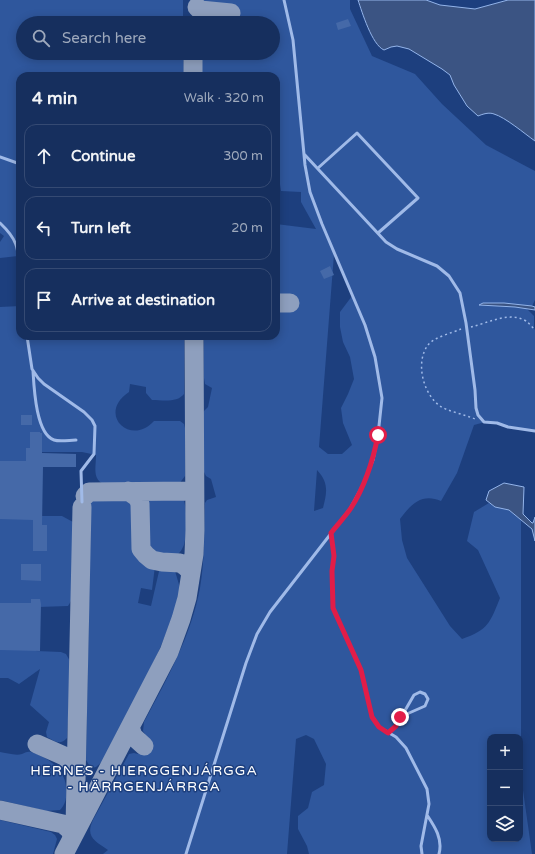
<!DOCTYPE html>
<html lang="en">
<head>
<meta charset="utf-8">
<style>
	body { margin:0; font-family:"Varela Round",sans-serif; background:#233b67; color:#f1f3f6 }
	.controls { position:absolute; right:12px; bottom:12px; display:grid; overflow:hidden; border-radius:8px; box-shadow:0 2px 10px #0003 }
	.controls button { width:36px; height:36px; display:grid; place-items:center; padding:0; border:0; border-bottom:1px solid #354a73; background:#162f5e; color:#f1f3f6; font:20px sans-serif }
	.stop { position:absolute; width:12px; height:12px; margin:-9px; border:3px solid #e11d48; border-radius:50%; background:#fff }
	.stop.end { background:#e11d48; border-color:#fff; box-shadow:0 1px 4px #0008 }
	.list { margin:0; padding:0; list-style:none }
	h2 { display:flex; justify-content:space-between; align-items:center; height:52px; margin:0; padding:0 16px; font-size:17px }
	h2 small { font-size:13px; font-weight:400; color:#9ea9bc }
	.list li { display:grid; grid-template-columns:26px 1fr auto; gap:12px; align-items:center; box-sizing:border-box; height:64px; margin:0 8px 8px; padding:0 8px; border:1px solid #354a73; border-radius:12px }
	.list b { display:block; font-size:15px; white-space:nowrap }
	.list em { font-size:13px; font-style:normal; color:#9ea9bc }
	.icon { flex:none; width:22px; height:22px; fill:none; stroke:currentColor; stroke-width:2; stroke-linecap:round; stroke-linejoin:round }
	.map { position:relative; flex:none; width:535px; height:854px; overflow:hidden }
	.search { position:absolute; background:#162f5e; box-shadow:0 2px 10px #0003; left:16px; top:16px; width:264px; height:44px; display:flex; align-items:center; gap:10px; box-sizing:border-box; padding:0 14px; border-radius:22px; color:#9ea9bc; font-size:15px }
	.panel { position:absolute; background:#162f5e; box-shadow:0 2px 10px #0003; left:16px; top:72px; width:264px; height:268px; border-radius:12px }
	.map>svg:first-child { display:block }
	.green { fill:#2f579d; fill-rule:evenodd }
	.water { fill:#3b5483; stroke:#93b4ea }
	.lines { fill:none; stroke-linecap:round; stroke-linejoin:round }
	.taxiway { stroke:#8e9fbe; stroke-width:19 }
	.building { fill:#4569a8 }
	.path { stroke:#a0bae8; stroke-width:1.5; stroke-dasharray:2 3; stroke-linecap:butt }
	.lane { stroke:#a0bae8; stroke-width:3 }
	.route { stroke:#e11d48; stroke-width:5 }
	.labels { text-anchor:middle; stroke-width:3; stroke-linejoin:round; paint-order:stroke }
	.quarter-label { font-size:14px; letter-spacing:1px; fill:#fff; stroke:#1d3f7e }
</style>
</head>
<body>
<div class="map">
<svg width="535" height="854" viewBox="0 0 535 854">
	<rect width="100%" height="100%" fill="#1d3f7e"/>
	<!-- green -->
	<path class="green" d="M0,0H183V23H23V53H183L184,76H20V271L18,256L0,258V242L4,236L0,233Z
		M203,0H350V9L372,56L415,74L442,104L486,145L535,171V300L532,306L504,303H483L526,308L534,316V328L535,330V431L508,427L489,421L474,425L457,473L441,501C422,493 411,504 400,519L402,540L407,558L450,626L462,639C488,630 490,623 500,598L478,550L467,541L474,512L489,503L495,507L509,510L521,520V776L532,854H309L307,846L298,829V816L308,808L312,792L324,785L326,764L314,739L306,735L296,739L287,854H103L108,850C95,841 85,837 93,820L129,754L134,753L138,754L145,734L143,731L144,722C167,679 191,636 200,588C205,559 204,532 205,503L207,500L216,497L211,479L206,476L204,472L203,414L204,411L208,407L212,388L205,384L204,378V336H276V311L282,310L276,309V224L316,229L301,202V192L281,191L279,178H276V76H202V53H273V23H207L210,22L222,4L205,3ZM334,254L352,296L340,312V327L343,342L350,357L354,379L348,394L341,408L343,423L352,445L342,454H328L319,447ZM317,470C329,483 327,492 323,508L314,511ZM490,737H520V839H490Z
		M20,306V336H184V394C177,403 163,400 152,400L146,393V387L130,384L129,392C96,414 131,447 154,421H180L184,424L185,428V476L179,484L173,487L109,486C91,481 96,470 96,455L82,452H41L39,516H62L73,522V598L68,606L38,607L36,651L61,652L66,654L71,663L67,738C60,746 54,741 47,737L46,732L49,722L30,705L40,669L19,684L8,678H0V307Z
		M161,493C168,493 176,492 182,497C188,503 187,540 183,547C181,552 177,555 173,559C147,561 149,552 148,530C148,522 146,514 146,505L154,496Z
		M100,494L125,495L132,504V546L135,553L140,559L155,566L152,590L141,588L138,603L151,606L160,567L171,568L175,571L180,588L173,616L158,653L104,760L96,767L91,768L86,760L91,502L96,496Z
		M0,752C6,753 16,756 22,754C25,753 27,751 31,752C47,757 65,769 66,787C67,796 66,804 60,810L46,811L0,800Z
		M0,820L51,832L55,835L57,839L53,854H0Z"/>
	<!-- water -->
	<path class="water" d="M358,0H426L440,5L475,9L508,0H535V141C525,134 505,117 494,114C489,112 483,114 478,116L467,106L454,85L450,75L442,69L409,49L397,46L391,47L384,50C372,45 362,12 358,0Z
		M483,303H504L532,306L535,307V310L515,307L479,305Z
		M504,483L524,487L523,514L532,523H533L535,517V541L532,529L509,510L495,507L486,500L489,491Z"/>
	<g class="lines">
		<!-- taxiway -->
		<path class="taxiway" d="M197,7L200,10L231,13
			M193,53V76
			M276,303H290
			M128,491L138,498L140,504L141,549L146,555L152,560L162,562L180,563L185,566L189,570
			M85,496L89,492L188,491L192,494
			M131,730L133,736L144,746
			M37,744L64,756L73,764
			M0,810L63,824L70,830L72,836
			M75,827L82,507
			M64,854L169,652L181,619L187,598L194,554L195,530L194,336"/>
	</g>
	<!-- building -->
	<path class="building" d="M348,19L351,26L338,30L336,23Z
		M330,266L334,275L324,279L320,271Z
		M21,415H32V425H21Z
		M30,432H40V433H42V453L76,454V467H43L42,525H47V551H33V520L0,519V461H26V448H30Z
		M21,564H41V581L21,580Z
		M31,599H40L41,604L40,651L0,650V603H31Z"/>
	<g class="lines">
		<!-- path -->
		<path class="path" d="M471,327C488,323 509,311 526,321C529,323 532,327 535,330
			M461,329C452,333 434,337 428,345C415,362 423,394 440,406C447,411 466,415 475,419"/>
		<!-- lane -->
		<path class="lane" d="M304,154L386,242L397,249L437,266L449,276L460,293L466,323L475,390L476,408L478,415L484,422L497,423L508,427L535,431
			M0,157L20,164
			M318,168L357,133L418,198L378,233
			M0,223C18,240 18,248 20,271
			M27,336L32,369L38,378L44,384L84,412L92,420L95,426L94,454L81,471L82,502
			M33,371C34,388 36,434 54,440C60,442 70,440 76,440
			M331,533L334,556L332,571L333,608L361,670L372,717L379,727L396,737L406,748L427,789L429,804L421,846L422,854
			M388,733L396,726L414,695L420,692L425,694L428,699L425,706L400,717
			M427,815C435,827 443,839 439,854
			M186,854L246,663L257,634L270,612L350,509L362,487L373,460L378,435L382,398L375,357L365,325L322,224L310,192L305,165L293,40L284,0"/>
	</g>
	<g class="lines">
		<!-- route -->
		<path class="route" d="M378,435C373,461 365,486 351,508C345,517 337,525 331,533L334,556L332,571L333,608L361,670L372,717L379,727L388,733L396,726L400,717"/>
	</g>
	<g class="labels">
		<!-- quarter labels -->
		<g class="quarter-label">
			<text x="144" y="775">HERNES - HIERGGENJÁRGGA<tspan x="144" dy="16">- HÄRRGENJÁRRGA</tspan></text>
		</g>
	</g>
</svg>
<div class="controls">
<button>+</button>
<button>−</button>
<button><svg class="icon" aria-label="layers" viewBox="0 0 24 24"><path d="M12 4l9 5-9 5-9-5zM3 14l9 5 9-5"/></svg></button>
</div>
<div class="stop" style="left:378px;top:435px"></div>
<div class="stop end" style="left:400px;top:717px"></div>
<div class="search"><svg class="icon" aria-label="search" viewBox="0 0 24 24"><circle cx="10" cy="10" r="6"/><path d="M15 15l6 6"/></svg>Search here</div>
<section class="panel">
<h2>4 min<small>Walk · 320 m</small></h2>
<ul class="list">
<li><svg class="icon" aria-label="ahead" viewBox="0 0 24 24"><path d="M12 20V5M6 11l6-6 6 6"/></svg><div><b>Continue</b></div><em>300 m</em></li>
<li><svg class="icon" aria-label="left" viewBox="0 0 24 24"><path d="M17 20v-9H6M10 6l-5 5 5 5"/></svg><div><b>Turn left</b></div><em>20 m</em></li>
<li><svg class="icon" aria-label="arrive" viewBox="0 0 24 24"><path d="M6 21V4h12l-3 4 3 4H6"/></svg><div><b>Arrive at destination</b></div></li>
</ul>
</section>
</div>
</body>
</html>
